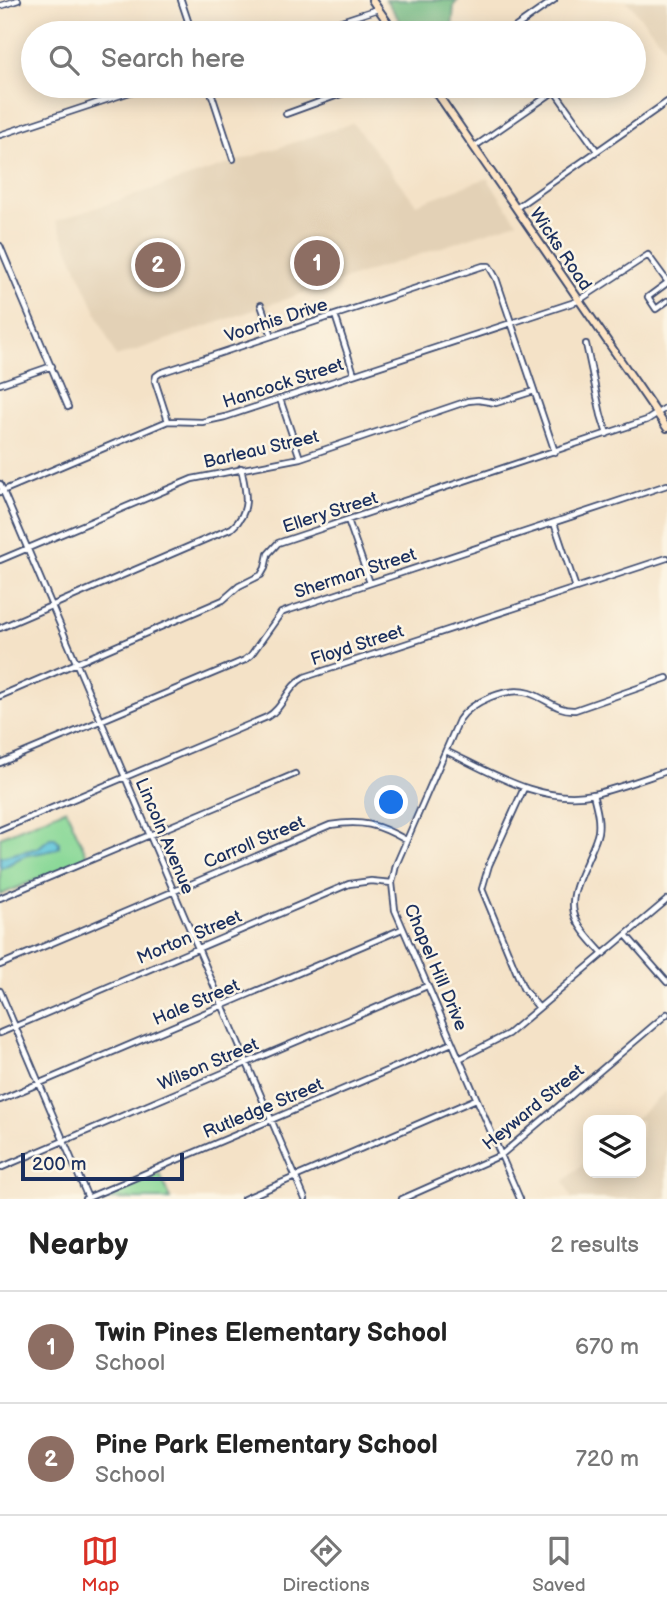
<!DOCTYPE html>
<html lang="en">
<head>
<meta charset="utf-8">
<style>
	body { margin:0; font-family:"Balsamiq Sans",sans-serif; background:#f6f6f6; color:#222 }
	.controls { position:absolute; right:21px; bottom:21px; display:grid; overflow:hidden; border-radius:14px; box-shadow:0 4px 18px #0003 }
	.controls button { width:63px; height:63px; display:grid; place-items:center; padding:0; border:0; border-bottom:2px solid #e0e0e0; background:#fff; color:#222; font:35px sans-serif }
	.scale { position:absolute; left:21px; bottom:18px; width:163px; box-sizing:border-box; padding-left:7px; border:4px solid #1b2f5e; border-top:0; font-size:19px; line-height:24px; white-space:nowrap; color:#1b2f5e; -webkit-text-stroke:5px #fcf5e5; paint-order:stroke }
	.you { position:absolute; left:392px; top:803px; width:24px; height:24px; margin:-18px; border:5px solid #fff; border-radius:50%; background:#1a73e8; box-shadow:0 0 0 10px #1a73e833 }
	.badge { display:grid; place-items:center; width:46px; height:46px; border-radius:50%; background:#d93025; color:#fff; font-size:23px; font-weight:700 }
	.pin { position:absolute; translate:-50% -50%; border:4px solid #fff; box-shadow:0 2px 7px #0006 }
	.list { margin:0; padding:0; list-style:none }
	h2 { display:flex; justify-content:space-between; align-items:center; height:91px; margin:0; padding:0 28px; font-size:30px }
	h2 small { font-size:23px; font-weight:400; color:#767676 }
	.list li { display:grid; grid-template-columns:46px 1fr auto; gap:21px; align-items:center; box-sizing:border-box; height:112px; padding:0 28px; border-top:2px solid #e0e0e0 }
	.list b { display:block; font-size:26px; white-space:nowrap }
	.list p { margin:0; font-size:23px; white-space:nowrap; color:#767676 }
	.list em { font-size:23px; font-style:normal; color:#767676 }
	.icon { flex:none; width:38px; height:38px; fill:none; stroke:currentColor; stroke-width:2; stroke-linecap:round; stroke-linejoin:round }
	.map { position:relative; flex:none; width:667px; height:1199px; overflow:hidden }
	.search { position:absolute; background:#fff; box-shadow:0 4px 18px #0003; left:21px; right:21px; top:21px; height:77px; display:flex; align-items:center; gap:18px; box-sizing:border-box; padding:0 24px; border-radius:38px; color:#767676; font-size:26px }
	.sheet { height:315px; background:#fff }
	nav { display:flex; justify-content:space-around; align-items:center; box-sizing:border-box; height:98px; border-top:2px solid #e0e0e0; background:#fff; font-size:19px; color:#767676 }
	nav a { display:grid; justify-items:center; gap:4px }
	nav .on { color:#d93025 }
	.map>svg:first-child { display:block }
	.built { fill:#e3d1b6 }
	.green { fill:#89d897; stroke:#52847a; stroke-width:2 }
	.forest { fill:#6eb880; stroke:#44746f; stroke-width:2 }
	.water { fill:#5dc5da; stroke:#3c7a9c; stroke-width:2 }
	.lines { fill:none; stroke-linecap:round; stroke-linejoin:round }
	.minor-casing { stroke:#3c4a6e; stroke-width:8 }
	.secondary-casing { stroke:#3c4a6e; stroke-width:10 }
	.minor { stroke:#fff; stroke-width:4.5 }
	.secondary { stroke:#fee5c5; stroke-width:6 }
	.labels { text-anchor:middle; stroke-width:5; stroke-linejoin:round; paint-order:stroke }
	.street-label { font-size:18px; fill:#1b2f5e; stroke:#fcf5e5 }
</style>
</head>
<body>
<div class="map">
<svg width="667" height="1199" viewBox="0 0 667 1199">
	<rect width="100%" height="100%" fill="#fcf5e5"/>
	<filter id="ink" filterUnits="userSpaceOnUse"><feTurbulence type="fractalNoise" baseFrequency=".0143" numOctaves="2"/><feDisplacementMap in="SourceGraphic" scale="14" xChannelSelector="R" yChannelSelector="G"/><feConvolveMatrix kernelMatrix="1 2 1 2 8 2 1 2 1" color-interpolation-filters="sRGB"/></filter>
	<filter id="wash" filterUnits="userSpaceOnUse"><feTurbulence type="fractalNoise" baseFrequency=".00686" numOctaves="4" result="noise"/><feDisplacementMap in="SourceGraphic" scale="28" xChannelSelector="R" yChannelSelector="G"/><feGaussianBlur stdDeviation="1.57" result="paint"/><feColorMatrix in="noise" values="0 0 0 0 0 0 0 0 0 0 0 0 0 0 0 0 0 1.4 0 .05"/><feComposite in="paint" operator="in"/></filter>
	<g filter="url(#wash)">
		<rect width="100%" height="100%" fill="#f4e2c7"/>
		<!-- built -->
		<path class="built" d="M626,0H667V49Z
			M353,123L416,204L487,178L517,222L268,305L276,329L265,333L257,309L116,357L56,221Z
			M667,1091V1199H572L564,1181L588,1160V1173H641V1120H634Z"/>
		<!-- green -->
		<path class="green" d="M66,809L88,858L0,895V837Z
			M160,1174L170,1199H101Z"/>
		<!-- forest -->
		<path class="forest" d="M386,0H458L454,5L452,30L446,33H408Z"/>
		<!-- water -->
		<path class="water" d="M50,838H55L59,842V847C47,855 33,851 20,858C13,861 9,866 0,868V857L38,848Z"/>
	</g>
	<g filter="url(#ink)">
		<g class="lines">
			<defs>
				<path id="minor" d="M181,0L192,33
					M0,6L18,0
					M305,33L378,9
					M507,33L554,0
					M209,86L233,159
					M551,86L597,151
					M286,114L363,86
					M0,135L148,86
					M474,147L562,86
					M516,208L667,102
					M0,246L68,407
					M667,283L648,297L656,309L667,301
					M261,305L272,336
					M335,315L354,374
					M586,344L601,415L607,434
					M0,384L52,366
					M280,399L300,458
					M168,421L155,381L156,376L160,373L483,266H489L496,278L555,452
					M0,484L305,1199
					M0,492L168,421L202,422L225,417L578,301L648,255L667,281
					M348,520L370,583
					M554,523L576,588
					M0,560L192,479L300,458L468,401L478,400L496,403L534,391
					M0,628L232,528C252,511 246,491 241,468
					M0,696L223,600L239,586L261,575L265,568L268,554L278,543L647,420L667,407
					M446,751C492,773 542,805 594,794C619,788 643,779 667,771
					M0,763L245,660L251,655L281,613L289,610L667,485
					M524,788L489,865L482,889L523,988L539,1008
					M593,794C596,806 600,819 598,832C596,842 590,853 586,863C564,909 570,918 603,954
					M0,830L267,717C284,708 287,686 305,677L667,558
					M0,898L295,774
					M626,935L667,982
					M0,965L330,825C362,820 378,824 406,840
					M0,991L88,1198
					M0,1033L349,884L371,881L392,883
					M459,1059L508,1034L667,900
					M0,1100L402,929
					M0,1168L427,986
					M85,1199L452,1043
					M244,1199L476,1099
					M402,1199L501,1155L667,1014
					M520,1199L395,910L392,883L396,865L459,720C471,702 507,686 529,693C546,698 556,711 575,710L667,678"/>
				<path id="secondary" d="M372,0L395,33
					M432,86L667,428"/>
			</defs>
			<!-- minor casing -->
			<use href="#minor" class="minor-casing"/>
			<!-- secondary casing -->
			<use href="#secondary" class="secondary-casing"/>
			<!-- minor -->
			<use href="#minor" class="minor"/>
			<!-- secondary -->
			<use href="#secondary" class="secondary"/>
		</g>
	</g>
	<g class="labels">
		<!-- street labels -->
		<g class="street-label">
			<text transform="translate(561 249) rotate(56)" y="6">Wicks Road</text>
			<text transform="translate(276 320) rotate(-18)" y="6">Voorhis Drive</text>
			<text transform="translate(283 383) rotate(-18)" y="6">Hancock Street</text>
			<text transform="translate(261 449) rotate(-13)" y="6">Barleau Street</text>
			<text transform="translate(330 512) rotate(-18)" y="6">Ellery Street</text>
			<text transform="translate(355 573) rotate(-18)" y="6">Sherman Street</text>
			<text transform="translate(357 645) rotate(-18)" y="6">Floyd Street</text>
			<text transform="translate(165 836) rotate(67)" y="6">Lincoln Avenue</text>
			<text transform="translate(254 842) rotate(-23)" y="6">Carroll Street</text>
			<text transform="translate(189 937) rotate(-23)" y="6">Morton Street</text>
			<text transform="translate(436 967) rotate(67)" y="6">Chapel Hill Drive</text>
			<text transform="translate(196 1002) rotate(-23)" y="6">Hale Street</text>
			<text transform="translate(208 1064) rotate(-23)" y="6">Wilson Street</text>
			<text transform="translate(533 1107) rotate(-39)" y="6">Heyward Street</text>
			<text transform="translate(263 1108) rotate(-23)" y="6">Rutledge Street</text>
		</g>
	</g>
</svg>
<div class="controls">
<button><svg class="icon" aria-label="layers" viewBox="0 0 24 24"><path d="M12 4l9 5-9 5-9-5zM3 14l9 5 9-5"/></svg></button>
</div>
<div class="scale">200 m</div>
<div class="you"></div>
<div class="pin badge" style="left:317px;top:263px;background:#8d6e63">1</div>
<div class="pin badge" style="left:158px;top:265px;background:#8d6e63">2</div>
<div class="search"><svg class="icon" aria-label="search" viewBox="0 0 24 24"><circle cx="10" cy="10" r="6"/><path d="M15 15l6 6"/></svg>Search here</div>
</div>
<section class="sheet">
<h2>Nearby<small>2 results</small></h2>
<ul class="list">
<li><span class="badge" style="background:#8d6e63">1</span><div><b>Twin Pines Elementary School</b><p>School</p></div><em>670 m</em></li>
<li><span class="badge" style="background:#8d6e63">2</span><div><b>Pine Park Elementary School</b><p>School</p></div><em>720 m</em></li>
</ul>
</section>
<nav>
<a class="on"><svg class="icon" aria-label="map" viewBox="0 0 24 24"><path d="M3 6l6-2 6 2 6-2v14l-6 2-6-2-6 2zM9 4v14M15 6v14"/></svg>Map</a>
<a><svg class="icon" aria-label="directions" viewBox="0 0 24 24"><path d="M12 3l9 9-9 9-9-9zM9 14v-3h6M13 9l2 2-2 2"/></svg>Directions</a>
<a><svg class="icon" aria-label="saved" viewBox="0 0 24 24"><path d="M7 4h10v16l-5-4-5 4z"/></svg>Saved</a>
</nav>
</body>
</html>
